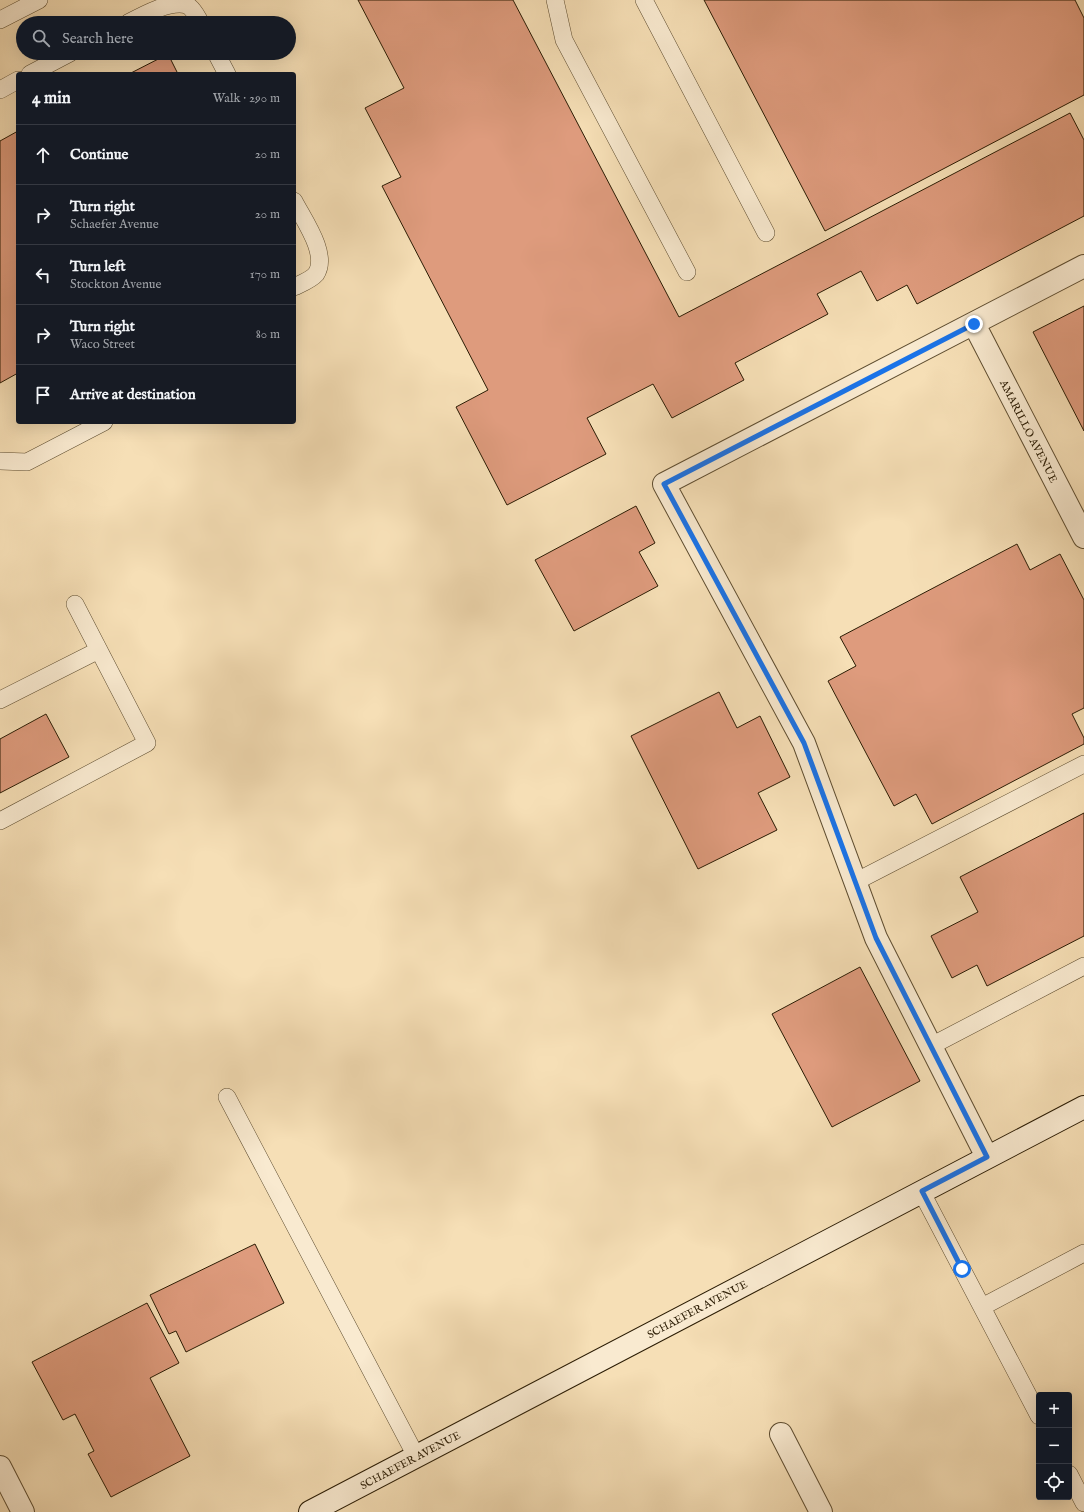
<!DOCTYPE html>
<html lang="en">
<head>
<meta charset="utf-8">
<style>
	body { margin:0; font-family:"IM FELL English",serif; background:#20242c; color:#f1f3f6 }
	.controls { position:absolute; right:12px; bottom:12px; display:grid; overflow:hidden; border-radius:4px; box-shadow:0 4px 16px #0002 }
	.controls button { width:36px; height:36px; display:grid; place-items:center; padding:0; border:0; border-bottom:1px solid #363941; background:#171b24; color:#f1f3f6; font:20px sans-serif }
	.stop { position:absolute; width:12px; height:12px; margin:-9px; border:3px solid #1a73e8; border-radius:50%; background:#fff }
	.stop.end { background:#1a73e8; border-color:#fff; box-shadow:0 1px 4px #0008 }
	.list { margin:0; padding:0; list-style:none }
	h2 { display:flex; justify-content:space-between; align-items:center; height:52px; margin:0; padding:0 16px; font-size:17px }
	h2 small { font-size:13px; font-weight:400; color:#9ea1a6 }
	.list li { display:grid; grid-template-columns:26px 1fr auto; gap:12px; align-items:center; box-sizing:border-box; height:60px; padding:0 16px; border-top:1px solid #363941 }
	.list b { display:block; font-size:15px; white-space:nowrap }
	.list p { margin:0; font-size:13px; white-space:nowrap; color:#9ea1a6 }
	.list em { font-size:13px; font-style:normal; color:#9ea1a6 }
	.icon { flex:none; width:22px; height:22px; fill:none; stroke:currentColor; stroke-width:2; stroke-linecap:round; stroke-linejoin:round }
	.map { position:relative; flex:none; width:1084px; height:1512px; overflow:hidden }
	.search { position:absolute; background:#171b24; box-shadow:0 4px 16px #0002; left:16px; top:16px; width:280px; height:44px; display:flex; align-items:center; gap:10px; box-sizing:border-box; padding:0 14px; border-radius:22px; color:#9ea1a6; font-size:15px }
	.panel { position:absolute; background:#171b24; box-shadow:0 4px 16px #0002; left:16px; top:72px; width:280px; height:352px; border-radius:4px }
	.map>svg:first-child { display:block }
	.building { fill:#de9b7d; stroke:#2b1c04 }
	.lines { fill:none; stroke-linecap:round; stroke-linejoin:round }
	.lane-casing { stroke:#5e4d30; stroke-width:18 }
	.street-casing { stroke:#5e4d30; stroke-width:24 }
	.secondary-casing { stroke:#2b1c04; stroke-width:24 }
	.lane { stroke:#f9ead0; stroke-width:17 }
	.street { stroke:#f9ead0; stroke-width:22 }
	.secondary { stroke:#f9ead0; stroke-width:22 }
	.route { stroke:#1a73e8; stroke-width:5 }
	.labels { text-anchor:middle; stroke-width:3.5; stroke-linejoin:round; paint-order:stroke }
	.street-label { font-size:11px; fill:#2b1c04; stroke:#f9ead0 }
</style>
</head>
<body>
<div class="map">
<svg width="1084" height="1512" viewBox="0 0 1084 1512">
	<rect width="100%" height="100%" fill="#f6dfb6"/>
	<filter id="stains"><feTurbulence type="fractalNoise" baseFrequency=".005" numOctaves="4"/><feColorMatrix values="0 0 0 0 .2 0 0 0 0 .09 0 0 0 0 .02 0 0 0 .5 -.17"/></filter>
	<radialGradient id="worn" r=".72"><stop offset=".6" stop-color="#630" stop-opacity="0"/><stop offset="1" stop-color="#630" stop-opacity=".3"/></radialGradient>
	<!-- building -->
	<path class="building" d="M358,0H513L679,317L1070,113L1084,140V216L917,304L907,285L877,301L861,271L817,294L828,314L735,363L744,380L672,418L653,384L587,418L606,454L507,505L456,407L488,390L382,186L401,177L365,108L404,88Z
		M704,0H1075L1084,18V95L825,231Z
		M168,54L178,74H129Z
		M18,131V373L0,383V141Z
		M1084,306V431L1033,332Z
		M636,506L655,543L639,552L658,586L574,631L535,560Z
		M1017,544L1030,570L1060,554L1084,600V708L1072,714L1084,738V744L932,824L916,794L894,806L828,681L856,666L840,637Z
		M719,692L737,728L760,716L790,777L758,793L777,830L698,869L631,736Z
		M46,714L69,757L0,793V739Z
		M1084,813V936L987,986L977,965L952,978L931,936L978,912L960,877Z
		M860,967L920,1081L832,1127L772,1014Z
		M255,1244L284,1303L186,1352L176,1331L169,1334L150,1295Z
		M147,1303L179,1363L150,1378L190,1456L111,1497L88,1454L94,1451L75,1414L63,1420L32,1362Z"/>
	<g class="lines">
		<defs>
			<path id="lane" d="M555,0L564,40L687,272
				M644,0L766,233
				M0,20L39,0
				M128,23C143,15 170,0 187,5C194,9 197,17 201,23
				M216,53L227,74
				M30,74L70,53
				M0,90L18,80
				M294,201C303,219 329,254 316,274C311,280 300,284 294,287
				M0,461L27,462L104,422
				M0,700L99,650
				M0,821L147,743L75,604
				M855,882L1084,764
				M931,1046L1084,966
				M227,1097L416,1456
				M921,1191L1039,1416
				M982,1307L1084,1253
				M1069,1474L1084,1503"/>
			<path id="street" d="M974,324L1084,537
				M987,1157L876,938L804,743L664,484L1084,266
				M781,1434L821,1512
				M0,1467L23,1512"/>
			<path id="secondary" d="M310,1512L1084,1107"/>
		</defs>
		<!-- lane casing -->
		<use href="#lane" class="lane-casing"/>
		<!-- street casing -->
		<use href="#street" class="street-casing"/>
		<!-- secondary casing -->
		<use href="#secondary" class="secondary-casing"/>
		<!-- lane -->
		<use href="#lane" class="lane"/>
		<!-- street -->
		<use href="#street" class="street"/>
		<!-- secondary -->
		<use href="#secondary" class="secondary"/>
	</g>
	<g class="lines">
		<!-- route -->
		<path class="route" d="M962,1269L922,1191L987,1157L876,938L804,743L664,484L974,324"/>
	</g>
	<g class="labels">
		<!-- street labels -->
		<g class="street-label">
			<text transform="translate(1029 431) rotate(63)" y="4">AMARILLO AVENUE</text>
			<text transform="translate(697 1309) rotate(-28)" y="4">SCHAEFER AVENUE</text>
			<text transform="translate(410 1460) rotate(-28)" y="4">SCHAEFER AVENUE</text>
		</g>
	</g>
	<rect width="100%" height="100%" filter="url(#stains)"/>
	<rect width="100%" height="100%" fill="url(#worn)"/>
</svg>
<div class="controls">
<button>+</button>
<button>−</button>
<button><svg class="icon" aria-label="locate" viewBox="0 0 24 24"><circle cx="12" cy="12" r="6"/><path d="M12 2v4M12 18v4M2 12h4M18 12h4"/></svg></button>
</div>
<div class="stop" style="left:962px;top:1269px"></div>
<div class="stop end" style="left:974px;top:324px"></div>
<div class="search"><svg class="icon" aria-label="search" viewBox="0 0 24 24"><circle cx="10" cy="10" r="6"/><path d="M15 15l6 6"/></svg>Search here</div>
<section class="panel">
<h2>4 min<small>Walk · 290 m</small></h2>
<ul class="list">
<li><svg class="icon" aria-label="ahead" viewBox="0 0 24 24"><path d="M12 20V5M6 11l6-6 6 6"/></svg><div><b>Continue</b></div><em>20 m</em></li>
<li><svg class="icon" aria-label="right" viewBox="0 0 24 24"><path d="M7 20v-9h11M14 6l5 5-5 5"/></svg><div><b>Turn right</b><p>Schaefer Avenue</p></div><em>20 m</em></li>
<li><svg class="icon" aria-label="left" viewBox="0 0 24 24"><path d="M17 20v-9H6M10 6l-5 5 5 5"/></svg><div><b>Turn left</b><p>Stockton Avenue</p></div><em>170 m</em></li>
<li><svg class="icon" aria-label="right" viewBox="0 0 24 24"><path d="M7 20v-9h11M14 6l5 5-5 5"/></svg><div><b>Turn right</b><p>Waco Street</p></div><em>80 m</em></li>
<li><svg class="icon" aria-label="arrive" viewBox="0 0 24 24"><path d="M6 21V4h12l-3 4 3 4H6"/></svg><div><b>Arrive at destination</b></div></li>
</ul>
</section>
</div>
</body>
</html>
